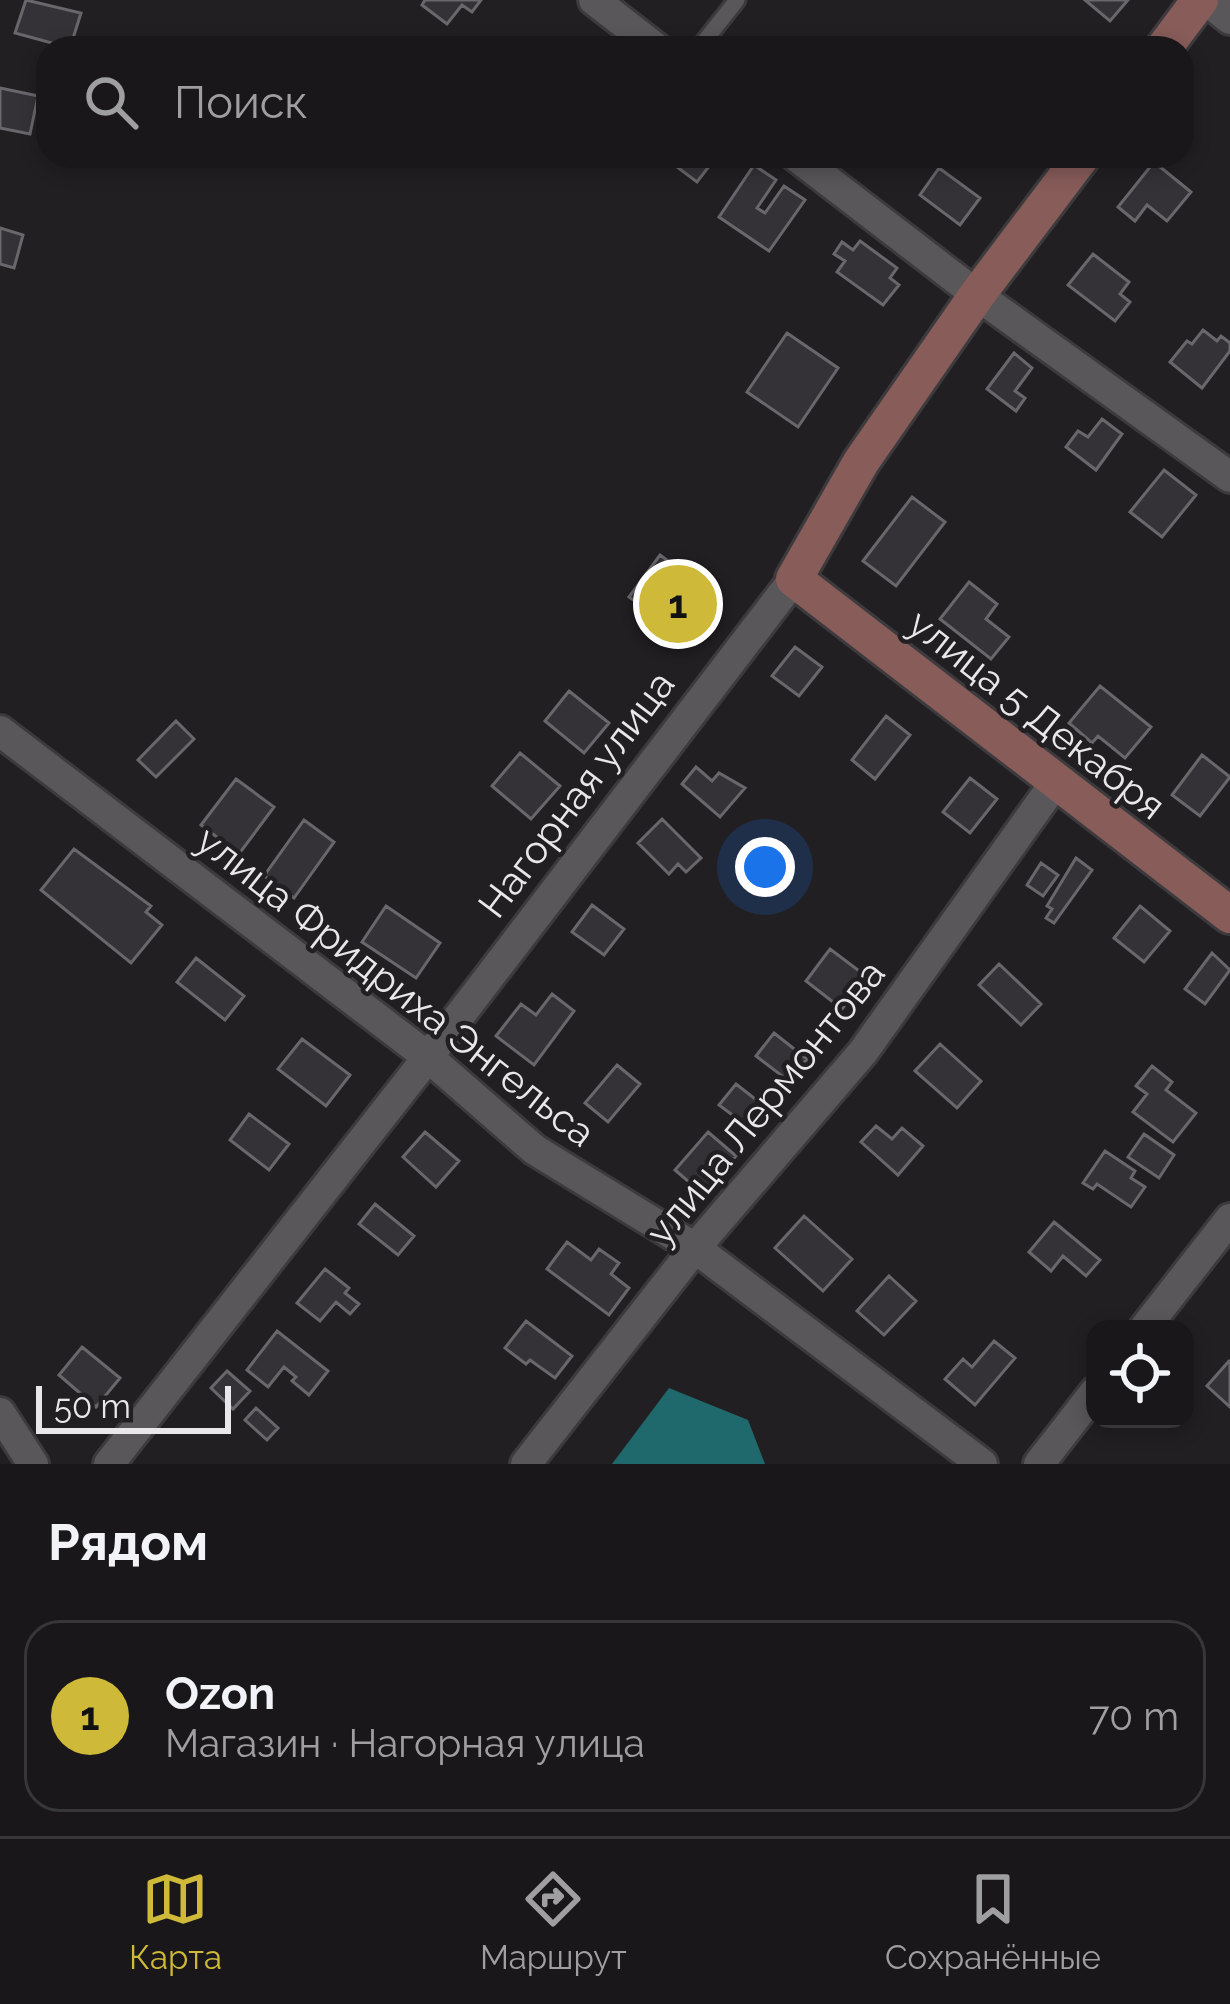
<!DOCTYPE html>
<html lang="ru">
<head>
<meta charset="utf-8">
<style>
	body { margin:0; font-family:Raleway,sans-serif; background:#222023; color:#f1f3f6 }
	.controls { position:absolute; right:36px; bottom:36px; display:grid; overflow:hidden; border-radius:24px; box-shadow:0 6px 18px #0003 }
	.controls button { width:108px; height:108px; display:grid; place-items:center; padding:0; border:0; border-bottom:3px solid #373639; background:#19171a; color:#f1f3f6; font:60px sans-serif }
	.scale { position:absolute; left:36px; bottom:30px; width:195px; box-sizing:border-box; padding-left:12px; border:6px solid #e9e7ea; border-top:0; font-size:33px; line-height:42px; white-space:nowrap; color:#e9e7ea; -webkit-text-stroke:9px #211f22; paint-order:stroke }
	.you { position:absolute; left:765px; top:867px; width:42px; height:42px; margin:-30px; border:9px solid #fff; border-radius:50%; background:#1a73e8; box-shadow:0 0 0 18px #1a73e833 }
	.badge { display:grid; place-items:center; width:78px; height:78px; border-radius:50%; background:#ceb938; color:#111; font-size:39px; font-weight:700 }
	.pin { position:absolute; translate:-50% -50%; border:6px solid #fff; box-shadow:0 3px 12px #0006 }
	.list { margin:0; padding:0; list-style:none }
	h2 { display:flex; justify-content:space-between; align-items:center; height:156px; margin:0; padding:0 48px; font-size:51px }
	h2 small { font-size:39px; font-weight:400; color:#9f9fa2 }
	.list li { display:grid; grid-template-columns:78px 1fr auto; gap:36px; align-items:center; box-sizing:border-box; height:192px; margin:0 24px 24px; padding:0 24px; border:3px solid #373639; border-radius:36px }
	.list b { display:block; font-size:45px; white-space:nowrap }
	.list p { margin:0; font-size:39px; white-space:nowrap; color:#9f9fa2 }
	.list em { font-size:39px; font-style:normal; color:#9f9fa2 }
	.icon { flex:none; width:66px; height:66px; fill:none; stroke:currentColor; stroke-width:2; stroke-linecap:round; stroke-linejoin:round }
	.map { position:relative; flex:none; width:1230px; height:1464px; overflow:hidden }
	.search { position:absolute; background:#19171a; box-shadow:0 6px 18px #0003; left:36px; right:36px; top:36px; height:132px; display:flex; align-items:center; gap:30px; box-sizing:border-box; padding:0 42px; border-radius:36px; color:#9f9fa2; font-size:45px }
	.sheet { height:372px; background:#19171a }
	nav { display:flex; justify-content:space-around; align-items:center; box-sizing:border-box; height:168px; border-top:3px solid #373639; background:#19171a; font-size:33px; color:#9f9fa2 }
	nav a { display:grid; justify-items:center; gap:6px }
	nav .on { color:#ceb938 }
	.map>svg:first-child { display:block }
	.water { fill:#1f696c }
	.building { fill:#343236; stroke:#69676b; stroke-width:3 }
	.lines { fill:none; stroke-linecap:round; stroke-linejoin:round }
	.lane-casing { stroke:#3c3a3d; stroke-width:21 }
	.street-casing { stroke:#3c3a3d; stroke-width:36 }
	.secondary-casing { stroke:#3c3a3d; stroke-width:42 }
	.lane { stroke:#59575a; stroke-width:15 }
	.street { stroke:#59575a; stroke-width:30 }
	.secondary { stroke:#875c59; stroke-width:36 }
	.labels { text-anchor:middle; stroke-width:9; stroke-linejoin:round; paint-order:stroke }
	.street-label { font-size:39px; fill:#e9e7ea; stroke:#211f22 }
</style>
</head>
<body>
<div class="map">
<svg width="1230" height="1464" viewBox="0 0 1230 1464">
	<rect width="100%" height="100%" fill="#211f22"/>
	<!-- water -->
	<path class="water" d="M669,1388L748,1420L765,1464H612Z"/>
	<!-- building -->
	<path class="building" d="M26,0L81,13L70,48L15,33Z
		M425,0H481L472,12L462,5L447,24L422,5Z
		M1085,0H1128L1110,21Z
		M0,88L38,96L30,134L0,128Z
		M679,156H717L697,182L673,164Z
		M1154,162L1191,192L1167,221L1147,205L1135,221L1118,207Z
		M754,165L776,180L757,208L765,213L784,186L805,200L769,251L719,217Z
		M939,168L980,198L960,225L920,195Z
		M0,228L23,235L14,268L0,264Z
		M860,241L897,268L890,278L899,285L883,305L837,272L845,261L834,254L842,242L853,250Z
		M1093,254L1129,282L1120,294L1130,302L1115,321L1068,285Z
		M1203,330L1217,341L1221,336L1230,343V351L1202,388L1170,362L1187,341L1192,344Z
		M787,333L838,368L798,427L747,392Z
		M1014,353L1032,368L1015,391L1025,398L1016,411L987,389Z
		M1102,419L1122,434L1096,470L1066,447L1078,431L1088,437Z
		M1164,470L1196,495L1162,537L1130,512Z
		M912,497L945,522L896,586L863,561Z
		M660,555L707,590L676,631L629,597Z
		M969,582L997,604L986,619L1009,637L991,659L940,619Z
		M795,647L822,667L799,696L772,676Z
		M1100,686L1151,727L1125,758L1098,736L1092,743L1069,723Z
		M569,691L609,723L584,753L545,721Z
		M886,716L910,735L875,779L852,760Z
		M176,721L194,739L156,777L138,760Z
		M520,753L560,786L531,819L492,786Z
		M1202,755L1230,777L1200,816L1172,795Z
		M696,767L712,781L719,773L745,788L720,817L682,784Z
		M970,778L997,799L970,833L943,812Z
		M236,779L274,807L239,854L201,825Z
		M662,819L701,858L686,872L678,864L669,874L638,843Z
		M304,820L334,842L294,898L264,876Z
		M74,849L151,906L146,912L162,925L131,963L41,890Z
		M1076,858L1092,870L1054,923L1046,918L1052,909L1047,906Z
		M1041,863L1058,875L1043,896L1027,885Z
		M592,905L624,929L604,955L572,932Z
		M386,906L440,943L416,978L362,942Z
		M1140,906L1170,931L1144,962L1114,938Z
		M830,949L866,976L842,1009L806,981Z
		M1212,953L1230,970L1205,1004L1185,989Z
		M196,958L244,996L225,1020L177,982Z
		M999,964L1041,1004L1021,1025L979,985Z
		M552,994L574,1011L534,1065L496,1036L521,1004L536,1015Z
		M774,1033L807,1059L790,1082L756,1056Z
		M302,1039L350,1075L326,1106L278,1069Z
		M940,1044L981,1081L957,1108L915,1071Z
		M617,1065L640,1084L608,1122L585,1103Z
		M1152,1066L1172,1082L1166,1090L1196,1113L1173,1142L1133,1112L1147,1094L1136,1086Z
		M736,1084L759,1102L743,1123L719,1105Z
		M249,1114L289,1144L269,1170L230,1140Z
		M876,1126L892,1139L902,1128L923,1146L898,1175L861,1142Z
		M425,1132L459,1161L436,1187L403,1157Z
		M708,1132L736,1156L703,1194L675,1170Z
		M1144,1134L1174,1155L1159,1178L1128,1157Z
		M1105,1151L1135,1171L1131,1178L1145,1187L1131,1207L1097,1184L1093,1189L1083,1183Z
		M375,1204L414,1236L398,1255L359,1224Z
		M804,1216L852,1259L823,1291L775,1248Z
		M1054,1222L1100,1260L1086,1276L1063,1256L1051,1271L1029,1252Z
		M567,1242L591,1260L599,1249L619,1263L611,1274L629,1288L609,1315L547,1269Z
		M325,1269L349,1288L345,1293L359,1304L350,1314L336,1302L320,1321L297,1303Z
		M889,1276L916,1301L884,1335L857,1311Z
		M526,1321L572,1356L555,1378L530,1360L526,1364L505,1348Z
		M277,1331L328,1371L309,1395L292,1381L296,1377L284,1367L268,1387L247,1370Z
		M994,1341L1015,1358L975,1405L945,1379L963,1359L972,1367Z
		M82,1347L120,1378L96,1407L59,1375Z
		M1229,1361H1230V1407L1207,1386Z
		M227,1371L250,1391L233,1409L211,1388Z
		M256,1408L278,1428L267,1440L245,1420Z"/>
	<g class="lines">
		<defs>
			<path id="lane" d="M699,48L737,0"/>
			<path id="street" d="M594,0L656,48
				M1206,0L1230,19
				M796,156L977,295L1230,477
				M0,731L428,1057L535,1150L695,1248L982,1464
				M1144,1329L1230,1219
				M0,1413L33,1464
				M109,1464L428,1057L794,579
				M526,1464L695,1248L863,1052L1055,783
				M1039,1464L1095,1392"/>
			<path id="secondary" d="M1164,48L1200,0
				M1082,156L977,295L861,462L794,579L1230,915"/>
		</defs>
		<!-- lane casing -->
		<use href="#lane" class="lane-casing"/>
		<!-- street casing -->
		<use href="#street" class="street-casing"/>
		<!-- secondary casing -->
		<use href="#secondary" class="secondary-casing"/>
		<!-- lane -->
		<use href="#lane" class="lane"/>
		<!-- street -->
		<use href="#street" class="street"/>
		<!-- secondary -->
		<use href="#secondary" class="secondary"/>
	</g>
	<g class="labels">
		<!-- street labels -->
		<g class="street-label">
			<text transform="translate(1037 714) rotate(38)" y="14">улица 5 Декабря</text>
			<text transform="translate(576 794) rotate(-53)" y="14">Нагорная улица</text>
			<text transform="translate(396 986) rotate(38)" y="14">улица Фридриха Энгельса</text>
			<text transform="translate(765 1102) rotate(-51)" y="14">улица Лермонтова</text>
		</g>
	</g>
</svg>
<div class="controls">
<button><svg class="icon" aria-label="locate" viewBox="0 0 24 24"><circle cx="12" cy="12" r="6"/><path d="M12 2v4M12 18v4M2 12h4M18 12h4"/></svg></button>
</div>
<div class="scale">50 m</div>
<div class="you"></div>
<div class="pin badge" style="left:678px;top:604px">1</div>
<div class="search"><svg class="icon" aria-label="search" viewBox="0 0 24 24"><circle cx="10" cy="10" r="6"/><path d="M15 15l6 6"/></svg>Поиск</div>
</div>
<section class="sheet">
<h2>Рядом<small></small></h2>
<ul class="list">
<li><span class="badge">1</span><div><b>Ozon</b><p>Магазин · Нагорная улица</p></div><em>70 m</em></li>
</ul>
</section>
<nav>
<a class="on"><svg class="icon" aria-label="map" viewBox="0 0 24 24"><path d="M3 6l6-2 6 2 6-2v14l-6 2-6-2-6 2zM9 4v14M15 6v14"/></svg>Карта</a>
<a><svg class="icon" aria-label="directions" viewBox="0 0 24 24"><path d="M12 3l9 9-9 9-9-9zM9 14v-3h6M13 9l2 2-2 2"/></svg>Маршрут</a>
<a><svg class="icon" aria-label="saved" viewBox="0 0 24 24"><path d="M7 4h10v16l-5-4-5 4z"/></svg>Сохранённые</a>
</nav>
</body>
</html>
